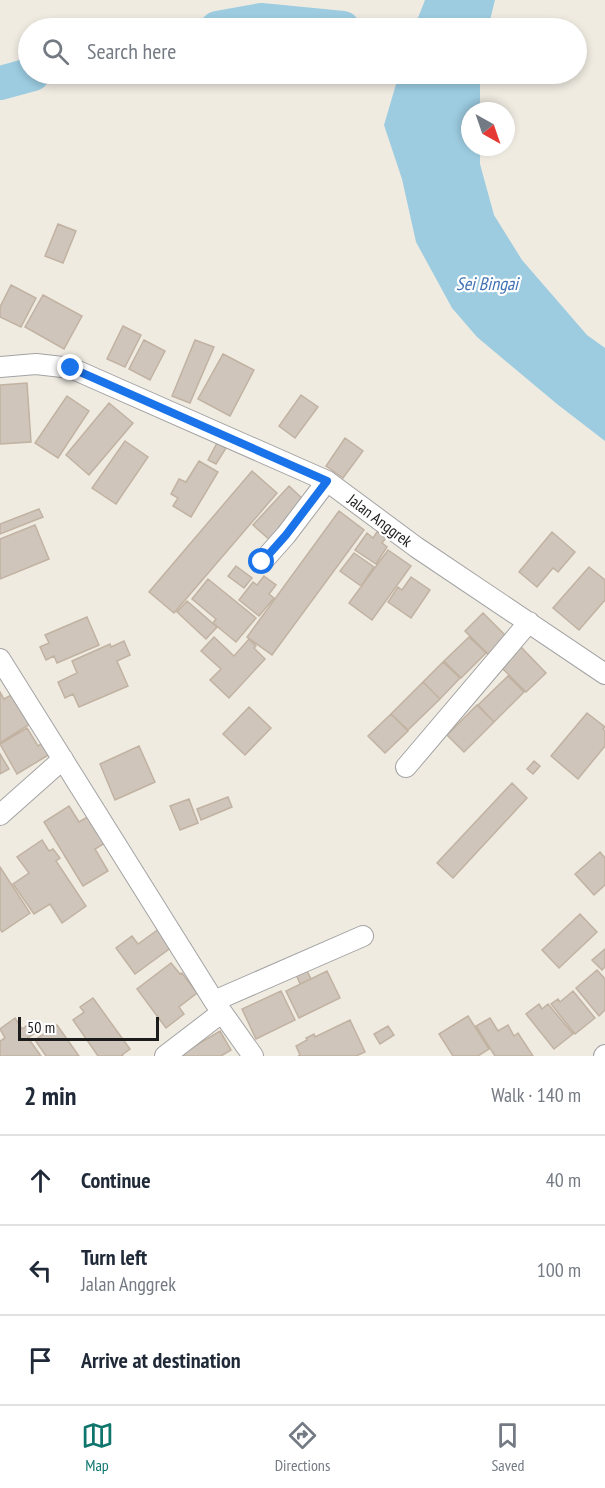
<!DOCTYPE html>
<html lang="en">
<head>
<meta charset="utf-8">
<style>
	body { margin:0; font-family:"PT Sans Narrow",sans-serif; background:#f2f2f3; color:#1f2937 }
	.compass { position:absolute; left:461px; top:102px; width:54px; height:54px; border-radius:50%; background:#fff; box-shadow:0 3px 9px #0003; rotate:140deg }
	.scale { position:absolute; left:18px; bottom:15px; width:141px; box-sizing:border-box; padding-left:6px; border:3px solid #1c1c1c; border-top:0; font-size:16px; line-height:21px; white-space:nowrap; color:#1c1c1c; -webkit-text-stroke:4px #fff; paint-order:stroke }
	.stop { position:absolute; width:18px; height:18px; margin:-14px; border:4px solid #1a73e8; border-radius:50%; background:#fff }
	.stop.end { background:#1a73e8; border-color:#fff; box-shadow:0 2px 6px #0008 }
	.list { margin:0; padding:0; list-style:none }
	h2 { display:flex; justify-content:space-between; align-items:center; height:78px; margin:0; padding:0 24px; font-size:26px }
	h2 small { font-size:20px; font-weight:400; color:#747a83 }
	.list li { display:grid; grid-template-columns:39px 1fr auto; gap:18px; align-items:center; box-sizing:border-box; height:90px; padding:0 24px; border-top:2px solid #e0e1e3 }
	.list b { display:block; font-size:22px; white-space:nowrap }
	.list p { margin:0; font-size:20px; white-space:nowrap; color:#747a83 }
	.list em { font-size:20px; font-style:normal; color:#747a83 }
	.icon { flex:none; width:33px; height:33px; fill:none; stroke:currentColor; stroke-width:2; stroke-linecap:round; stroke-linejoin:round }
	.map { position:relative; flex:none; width:605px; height:1056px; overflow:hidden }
	.search { position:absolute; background:#fff; box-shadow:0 3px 9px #0003; left:18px; right:18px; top:18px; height:66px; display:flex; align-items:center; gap:15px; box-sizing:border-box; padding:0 21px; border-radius:33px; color:#747a83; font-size:22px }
	.sheet { height:348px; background:#fff }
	nav { display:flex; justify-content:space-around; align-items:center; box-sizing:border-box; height:84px; border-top:2px solid #e0e1e3; background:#fff; font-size:16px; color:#747a83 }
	nav a { display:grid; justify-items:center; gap:3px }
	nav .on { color:#0f766e }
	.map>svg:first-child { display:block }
	.water { fill:#9dcce1 }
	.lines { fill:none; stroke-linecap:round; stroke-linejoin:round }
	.river { stroke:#9dcce1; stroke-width:34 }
	.building { fill:#cfc5ba; stroke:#c1b2a2; stroke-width:1.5 }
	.minor-casing { stroke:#a3a3a3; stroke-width:22 }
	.minor { stroke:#fff; stroke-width:20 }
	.route { stroke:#1a73e8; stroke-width:8 }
	.labels { text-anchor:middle; stroke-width:4.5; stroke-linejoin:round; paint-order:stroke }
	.street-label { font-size:16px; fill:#1c1c1c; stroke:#fff }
	.water-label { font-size:18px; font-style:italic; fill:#4171b3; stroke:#fff }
</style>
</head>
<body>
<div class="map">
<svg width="605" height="1056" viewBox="0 0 605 1056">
	<rect width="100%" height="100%" fill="#efebe1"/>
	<!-- water -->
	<path class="water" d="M425,0H495L488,28H414Z
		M399,74H480V111H470V147H480V164L494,215L522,260L587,335L605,348V441L557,404L477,337L452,308L416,242L402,179L384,125Z"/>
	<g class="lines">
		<!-- river -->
		<path class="river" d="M217,28L261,20L343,28
			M0,83L33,74"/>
	</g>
	<!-- building -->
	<path class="building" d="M58,224L76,231L63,263L45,256Z
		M11,285L36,298L21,327L0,317V307Z
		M43,295L82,316L64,349L25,327Z
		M123,326L141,335L125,367L107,359Z
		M144,340L165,351L150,380L129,369Z
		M195,340L214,347L190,403L172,396Z
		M223,354L254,370L230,416L198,399Z
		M27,383L31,442L0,444V385Z
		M301,395L318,407L295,438L279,426Z
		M67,396L89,411L58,458L35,443Z
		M109,403L133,423L89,475L66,455Z
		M345,438L363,451L343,478L326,466Z
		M125,441L148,457L116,504L92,488Z
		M217,443L226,448L216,464L208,460Z
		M199,461L218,472L191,517L173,506L178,498L171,494L179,479L186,482Z
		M252,471L277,493L174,613L149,592Z
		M289,486L306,502L271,541L253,525Z
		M39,509L43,517L0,534V524Z
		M339,511L364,530L272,655L247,637Z
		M35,525L49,559L0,579V539Z
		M377,532L386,538L382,543L387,547L376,564L355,550L367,533L373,538Z
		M552,532L575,552L558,572L553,568L537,587L519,572Z
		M388,550L411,566L372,620L349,603Z
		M354,553L374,567L361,586L340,571Z
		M236,566L252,578L244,588L228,576Z
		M589,567L605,580V600L579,630L553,608Z
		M264,576L276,585L269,594L274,598L259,616L239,600L253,582L257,585Z
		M411,577L430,590L411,618L388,602L398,587L402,590Z
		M208,579L256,618L236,642L213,623L216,619L192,599Z
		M187,601L217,627L206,639L177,612Z
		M483,613L508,638L490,656L465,631Z
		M87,617L99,645L57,663L54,656L46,660L40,647L49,643L45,635Z
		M214,637L234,656L249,639L256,646L254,648L265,659L229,698L210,680L221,669L201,651Z
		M469,637L486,653L461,678L444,661Z
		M124,641L130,655L117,661L128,686L79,707L73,694L65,698L58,682L77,673L72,661L110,644L111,647Z
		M520,646L546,673L526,692L500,666Z
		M443,662L460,678L440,699L423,682Z
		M508,676L524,692L494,722L478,705Z
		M423,682L440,699L408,730L391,714Z
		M0,692L4,699L15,693L33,722L0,743Z
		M477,705L494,722L464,752L447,735Z
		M249,707L271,728L245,755L223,734Z
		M587,713L605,727L603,729L605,731V746L578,779L551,756Z
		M391,714L408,731L385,753L368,736Z
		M27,728L38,746L42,743L50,754L17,774L0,744Z
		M139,746L155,782L115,800L100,764Z
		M0,754L9,769L0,774Z
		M534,761L540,766L533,774L527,769Z
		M512,783L527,798L453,878L437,863Z
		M228,797L232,807L201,820L197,809Z
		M189,799L198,823L180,830L170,806Z
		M69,806L79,822L94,813L110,840L95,849L108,871L83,886L44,822Z
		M42,840L49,851L53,849L60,858L56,861L86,906L62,923L50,904L34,914L13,884L29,873L17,857Z
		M600,852L605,858V885L594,895L575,874Z
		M0,867L30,913L2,932L0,929Z
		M580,914L597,932L559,968L542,950Z
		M163,926L176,944L135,974L116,948L132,936L138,944Z
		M605,949V967L602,970L592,960Z
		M171,963L180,974L182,973L197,993L179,1007L184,1014L166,1028L137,989Z
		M306,969L311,979L300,984L296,974Z
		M597,970L605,979V1010L599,1016L576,988Z
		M327,971L340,998L299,1018L286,991Z
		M281,991L295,1020L256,1039L242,1009Z
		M573,991L595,1018L575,1034L551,1004L558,999L560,1002Z
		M93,998L130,1049L122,1055L123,1056H98L73,1020L84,1012L80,1007Z
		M539,1004L542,1009L548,1004L573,1034L554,1049L526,1014Z
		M468,1016L489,1049L478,1056H453L439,1034Z
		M15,1018L22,1029L32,1022L38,1031L28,1038L41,1056H0V1041L5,1038L0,1029Z
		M490,1018L498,1031L508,1025L514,1036L518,1033L533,1056H495L476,1026Z
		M350,1020L365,1052L356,1056H298L300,1055L296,1046L307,1040L306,1038L314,1034L315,1037Z
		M57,1025L79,1056H46L35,1040Z
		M388,1026L394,1035L380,1044L374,1034Z
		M220,1031L231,1050L221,1056H184L183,1053Z"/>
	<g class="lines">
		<defs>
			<path id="minor" d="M0,367L36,364L71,368L327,481L416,547L605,674
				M262,562L286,535L327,481
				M0,659L214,1001L253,1056
				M406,767L529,622
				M0,815L63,759
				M214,1001L363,936
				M165,1056L221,1013
				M604,1056L605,1055"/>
		</defs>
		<!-- minor casing -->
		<use href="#minor" class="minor-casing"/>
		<!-- minor -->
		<use href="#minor" class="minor"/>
	</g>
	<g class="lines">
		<!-- route -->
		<path class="route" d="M71,368L327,481L286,535L262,562"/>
	</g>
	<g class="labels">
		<!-- street labels -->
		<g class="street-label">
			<text transform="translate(380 520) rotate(37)" y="6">Jalan Anggrek</text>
		</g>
		<!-- water labels -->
		<g class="water-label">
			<text x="487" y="290">Sei Bingai</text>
		</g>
	</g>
</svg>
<svg class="compass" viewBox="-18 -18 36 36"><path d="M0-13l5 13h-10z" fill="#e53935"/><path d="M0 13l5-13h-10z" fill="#747a83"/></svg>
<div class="scale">50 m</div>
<div class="stop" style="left:262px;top:562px"></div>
<div class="stop end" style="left:71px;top:368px"></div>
<div class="search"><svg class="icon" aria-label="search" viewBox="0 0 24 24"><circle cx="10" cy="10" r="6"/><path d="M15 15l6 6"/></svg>Search here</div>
</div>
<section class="sheet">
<h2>2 min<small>Walk · 140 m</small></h2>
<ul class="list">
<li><svg class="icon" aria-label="ahead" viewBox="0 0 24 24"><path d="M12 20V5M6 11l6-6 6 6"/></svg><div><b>Continue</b></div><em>40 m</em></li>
<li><svg class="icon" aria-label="left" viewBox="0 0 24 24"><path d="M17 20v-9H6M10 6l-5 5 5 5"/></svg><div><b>Turn left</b><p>Jalan Anggrek</p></div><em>100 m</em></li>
<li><svg class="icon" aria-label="arrive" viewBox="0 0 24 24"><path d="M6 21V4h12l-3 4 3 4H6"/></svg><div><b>Arrive at destination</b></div></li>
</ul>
</section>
<nav>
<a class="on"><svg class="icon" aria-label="map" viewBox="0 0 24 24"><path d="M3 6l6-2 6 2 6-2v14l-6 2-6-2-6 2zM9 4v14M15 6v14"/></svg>Map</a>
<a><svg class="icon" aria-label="directions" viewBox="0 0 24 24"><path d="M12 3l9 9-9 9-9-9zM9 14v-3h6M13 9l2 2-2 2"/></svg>Directions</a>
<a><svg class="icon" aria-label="saved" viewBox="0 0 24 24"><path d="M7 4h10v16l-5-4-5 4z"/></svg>Saved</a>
</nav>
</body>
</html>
